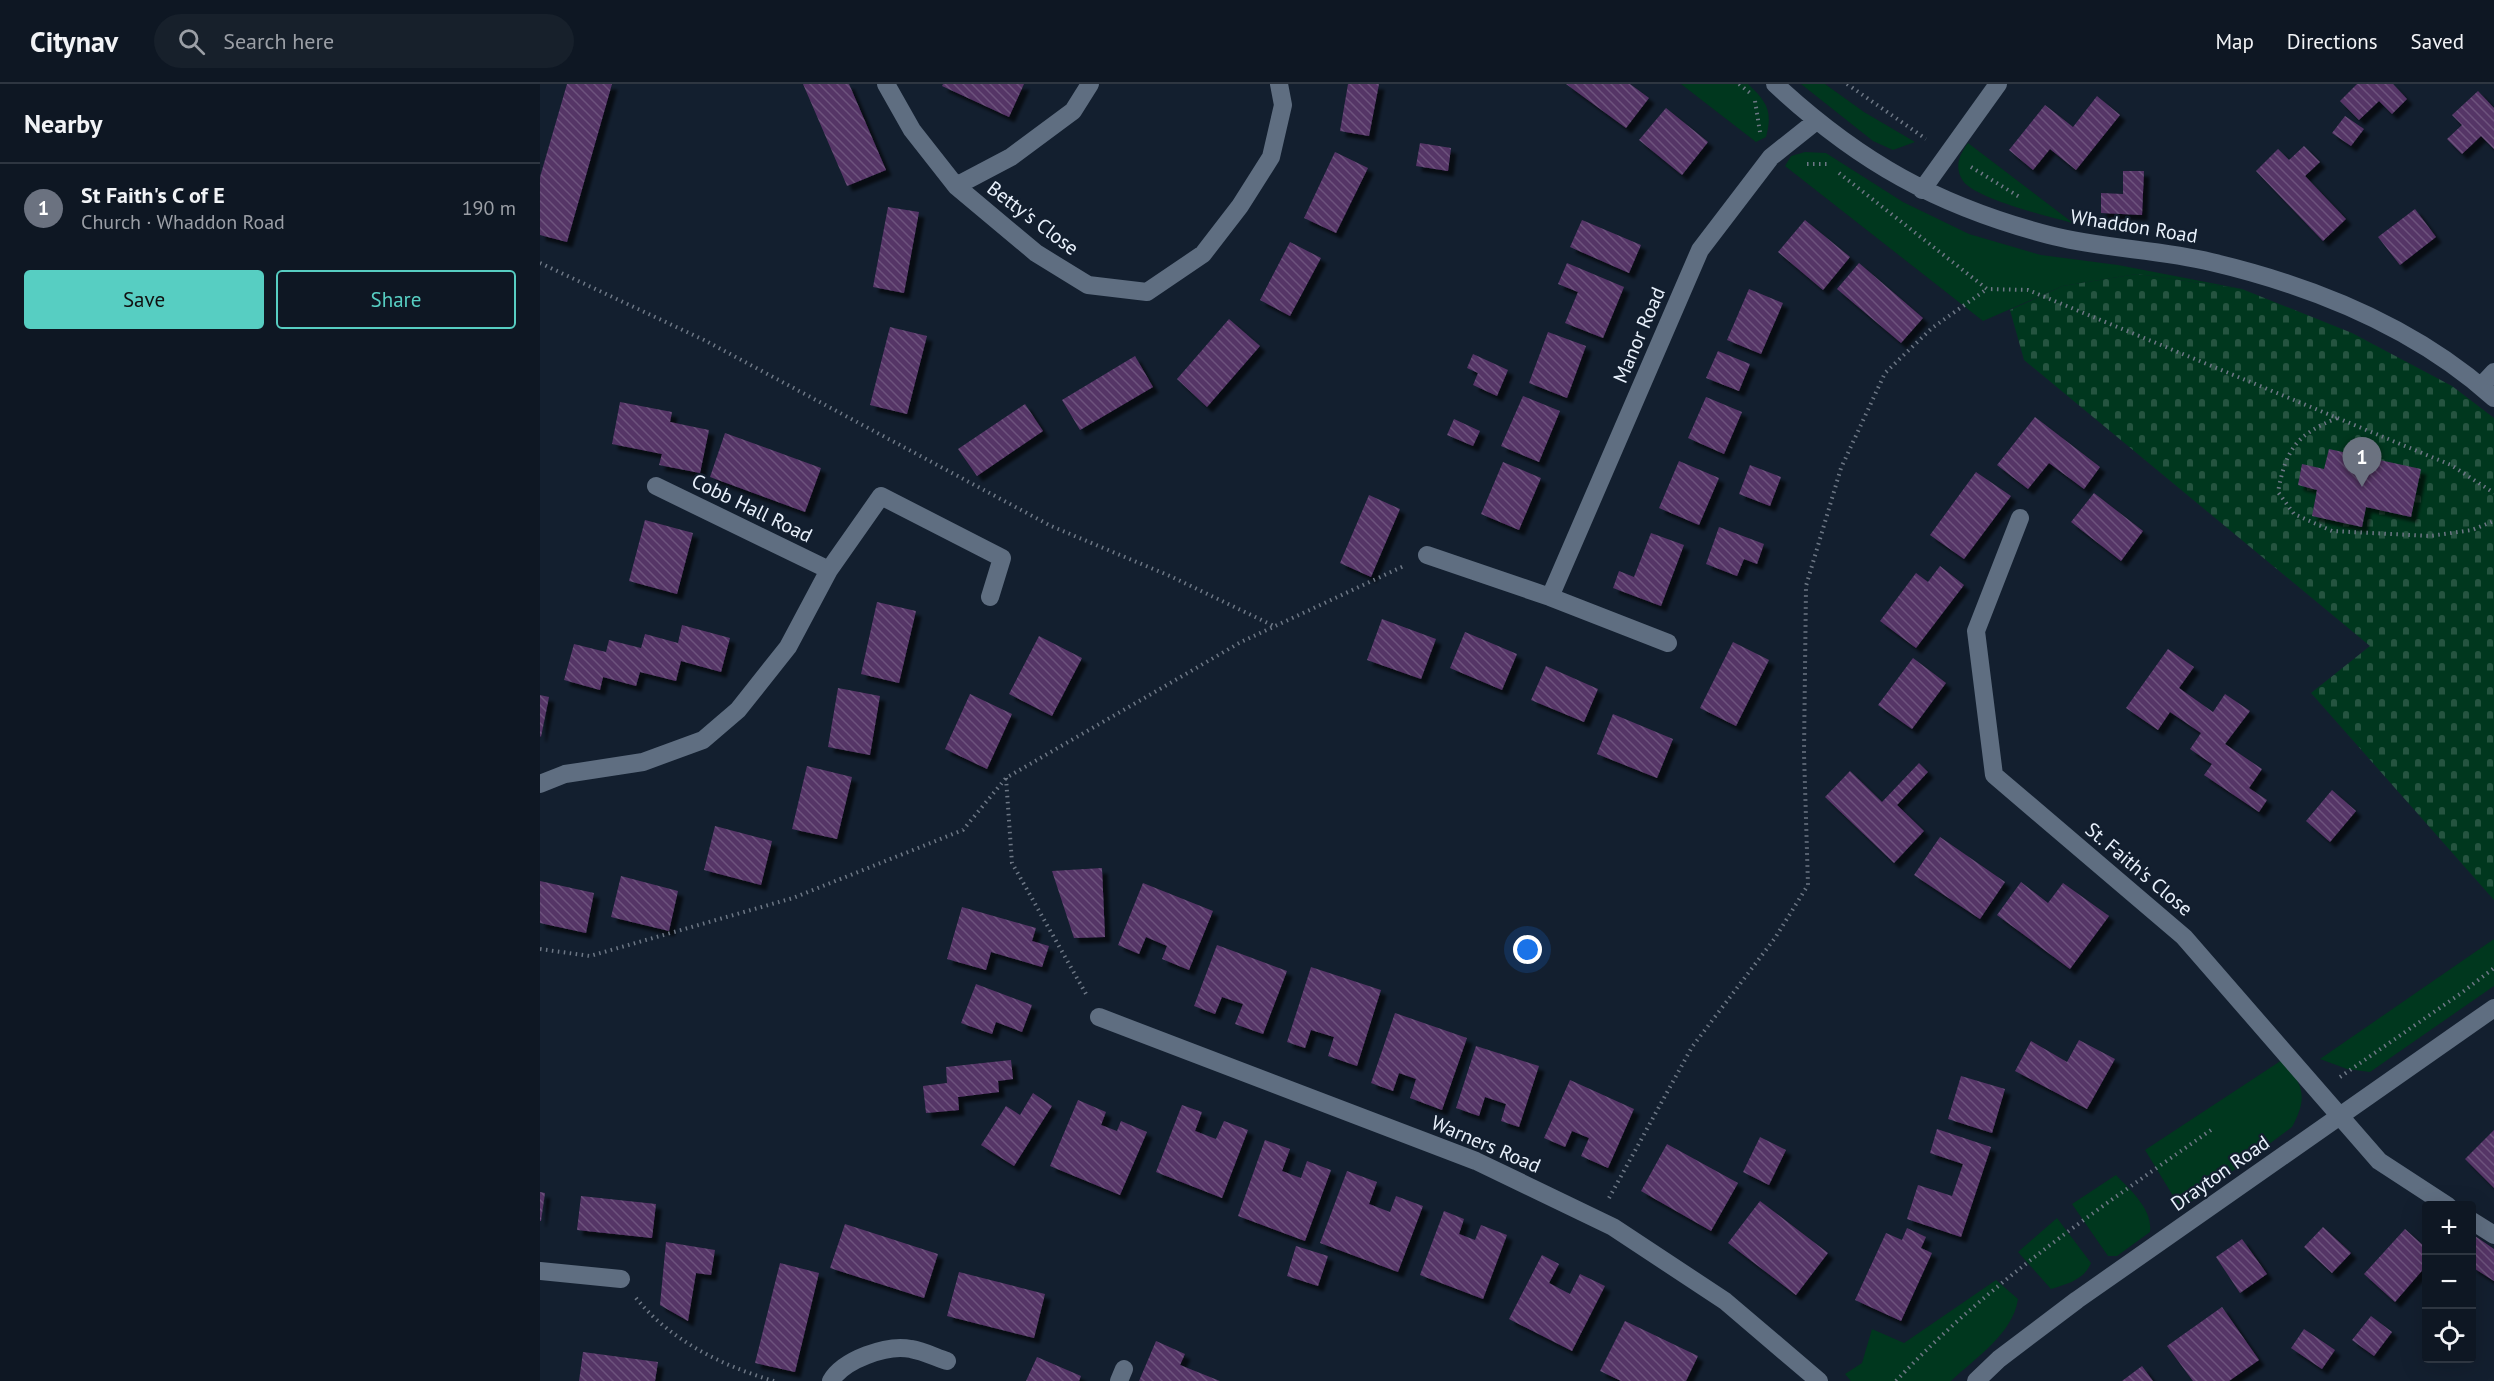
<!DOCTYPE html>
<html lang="en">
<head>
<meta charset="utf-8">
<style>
	body { margin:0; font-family:"PT Sans",sans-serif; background:#17202b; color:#f1f3f6 }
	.controls { position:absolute; right:18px; bottom:18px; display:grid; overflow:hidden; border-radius:6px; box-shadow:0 6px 24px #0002 }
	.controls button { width:54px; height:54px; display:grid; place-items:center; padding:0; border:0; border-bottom:2px solid #2e3641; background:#0e1723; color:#f1f3f6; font:30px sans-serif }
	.you { position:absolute; left:988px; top:866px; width:21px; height:21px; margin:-15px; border:4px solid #fff; border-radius:50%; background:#1a73e8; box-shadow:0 0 0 9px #1a73e833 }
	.badge { display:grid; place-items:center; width:39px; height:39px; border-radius:50%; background:#57cec2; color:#fff; font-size:20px; font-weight:700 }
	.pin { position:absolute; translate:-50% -50px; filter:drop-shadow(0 2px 3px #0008) }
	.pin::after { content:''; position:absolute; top:32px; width:21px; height:18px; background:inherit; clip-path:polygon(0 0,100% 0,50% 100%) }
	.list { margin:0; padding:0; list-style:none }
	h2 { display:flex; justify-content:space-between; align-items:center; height:78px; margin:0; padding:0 24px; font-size:26px }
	h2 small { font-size:20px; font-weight:400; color:#9b9fa6 }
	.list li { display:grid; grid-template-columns:39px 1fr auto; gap:18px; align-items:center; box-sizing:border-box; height:90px; padding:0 24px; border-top:2px solid #2e3641 }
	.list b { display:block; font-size:22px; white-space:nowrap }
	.list p { margin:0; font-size:20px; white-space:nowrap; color:#9b9fa6 }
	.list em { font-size:20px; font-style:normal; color:#9b9fa6 }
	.actions { display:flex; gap:12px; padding:18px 24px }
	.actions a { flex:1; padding:14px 0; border:2px solid #57cec2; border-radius:6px; text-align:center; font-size:21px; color:#57cec2 }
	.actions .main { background:#57cec2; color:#111 }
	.icon { flex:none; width:33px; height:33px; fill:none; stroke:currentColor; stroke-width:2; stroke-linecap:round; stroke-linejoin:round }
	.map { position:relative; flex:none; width:1954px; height:1297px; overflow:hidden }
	header { display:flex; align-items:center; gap:36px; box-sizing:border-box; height:84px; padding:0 30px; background:#0e1723; border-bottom:2px solid #2e3641 }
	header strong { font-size:28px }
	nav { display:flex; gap:33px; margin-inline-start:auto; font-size:21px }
	.search { width:420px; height:54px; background:#17202b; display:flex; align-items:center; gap:15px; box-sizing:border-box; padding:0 21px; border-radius:33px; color:#9b9fa6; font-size:22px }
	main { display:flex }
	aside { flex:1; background:#0e1723 }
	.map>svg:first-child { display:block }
	.green { fill:#00371e }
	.cemetery { fill:url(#cemetery-stones) }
	.building { fill:url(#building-back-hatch); filter:url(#shadow) }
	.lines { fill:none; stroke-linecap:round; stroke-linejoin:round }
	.path { stroke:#6d7785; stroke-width:4; stroke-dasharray:1.5 4.5; stroke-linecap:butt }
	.minor { stroke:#5f6e81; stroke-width:18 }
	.labels { text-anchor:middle; stroke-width:4.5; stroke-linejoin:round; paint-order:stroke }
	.street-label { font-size:20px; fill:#e9f1fc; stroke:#131f2f }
</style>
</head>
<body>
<header>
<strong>Citynav</strong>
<div class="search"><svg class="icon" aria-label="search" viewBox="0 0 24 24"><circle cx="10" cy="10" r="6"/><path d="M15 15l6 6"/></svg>Search here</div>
<nav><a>Map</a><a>Directions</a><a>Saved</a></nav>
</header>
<main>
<aside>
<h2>Nearby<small></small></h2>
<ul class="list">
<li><span class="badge" style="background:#6b7280">1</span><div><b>St Faith's C of E</b><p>Church · Whaddon Road</p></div><em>190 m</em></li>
</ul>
<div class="actions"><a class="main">Save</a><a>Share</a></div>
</aside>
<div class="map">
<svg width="1954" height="1297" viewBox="0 0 1954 1297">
	<defs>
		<pattern id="cemetery-stones" width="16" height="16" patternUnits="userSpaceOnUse" patternTransform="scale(1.5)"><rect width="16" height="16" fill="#00371e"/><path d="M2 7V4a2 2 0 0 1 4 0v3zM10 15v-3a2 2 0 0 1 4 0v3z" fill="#255440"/></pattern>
		<pattern id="building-back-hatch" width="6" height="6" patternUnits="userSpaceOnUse" patternTransform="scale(1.5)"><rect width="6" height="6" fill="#553466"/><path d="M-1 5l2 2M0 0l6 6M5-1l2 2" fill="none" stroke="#6d527d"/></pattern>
		<filter id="shadow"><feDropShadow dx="5.5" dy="5.5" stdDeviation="1.5" flood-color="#0009"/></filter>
	</defs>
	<rect width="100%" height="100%" fill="#131f2f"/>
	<!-- green -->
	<path class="green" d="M1141,0H1208C1227,18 1233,27 1226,53L1216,58Z
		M1261,0H1285L1324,28L1375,58L1353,66L1333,57Z
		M1428,59L1533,139C1510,133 1436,115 1423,97C1414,84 1419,71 1428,59Z
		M1265,68L1286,69L1363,118L1429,150L1501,171L1578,181L1702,205L1597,190L1523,202L1443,237L1245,82L1251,72Z
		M1954,855V902L1830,988L1807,985L1780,975Z
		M1742,976C1764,1001 1768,1013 1752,1043L1651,1118L1638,1120L1605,1066Z
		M1576,1091C1590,1106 1613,1125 1610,1148L1577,1172H1568L1532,1120Z
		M1517,1134L1551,1179C1544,1196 1527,1200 1511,1205L1478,1168Z
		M1456,1196L1478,1215C1473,1250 1435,1274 1411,1297H1311L1305,1290L1322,1279L1332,1245L1364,1259Z"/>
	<!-- cemetery -->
	<path class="cemetery" d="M1597,190L1702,205L1812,249L1912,302L1954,334V816L1771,609L1830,562L1484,276L1470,226L1523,202Z"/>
	<!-- building -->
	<path class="building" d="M27,0H72L27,158L0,151V93Z
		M263,0H309L346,86L307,102Z
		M403,0H484L469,33L402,2Z
		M808,0H839L829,52L800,47Z
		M1026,0H1090L1109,14L1086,44Z
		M1817,0H1853L1867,15L1852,30L1839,17L1819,36L1800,17Z
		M1938,7L1954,24V65L1941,52L1922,70L1907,55L1922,41L1912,31Z
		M1557,12L1580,31L1536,86L1510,65L1493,86L1469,66L1505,21L1533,43Z
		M1126,24L1168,58L1142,91L1099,56Z
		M1805,32L1824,45L1811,62L1792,49Z
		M880,59L911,64L908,87L876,82Z
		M1764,62L1780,78L1765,92L1806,135L1783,157L1716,87L1738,65L1749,76Z
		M795,68L828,84L796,149L764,134Z
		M1583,87H1604L1602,131L1561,129V109L1583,110Z
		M348,123L379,128L364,209L333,203Z
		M1875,125L1896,153L1860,181L1838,153Z
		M1042,136L1101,161L1089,189L1030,163Z
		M1265,136L1310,173L1283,206L1238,168Z
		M750,158L781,174L750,232L720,216Z
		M1027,179L1084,203L1063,254L1025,239L1038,208L1018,200Z
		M1319,179L1383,234L1361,259L1297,205Z
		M1209,205L1243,219L1221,270L1187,256Z
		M689,235L720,262L667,323L637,295Z
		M350,243L387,252L367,330L330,321Z
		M1008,248L1046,262L1027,314L989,299Z
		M1178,267L1210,280L1199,307L1166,294Z
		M933,270L968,286L957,312L933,301L938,289L927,284Z
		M595,272L613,303L540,346L522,316Z
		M983,312L1020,327L999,378L961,362Z
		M1166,313L1202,328L1184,370L1148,354Z
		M80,318L132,328L130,338L169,346L160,389L119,381L122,370L72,360Z
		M485,320L503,347L437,392L418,365Z
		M1495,333L1560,383L1544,405L1509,379L1488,405L1457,381Z
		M914,335L940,347L933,362L907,351Z
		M185,349L281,384L265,428L170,393Z
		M1789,365L1881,385L1871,433L1826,423L1822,443L1772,432L1777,406L1758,401L1762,380L1784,385Z
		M1139,377L1179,394L1159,441L1119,424Z
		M963,378L1001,394L979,446L941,430Z
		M1210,381L1241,393L1230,422L1199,410Z
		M1436,388L1471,412L1424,475L1390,451Z
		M1554,409L1603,447L1581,477L1531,438Z
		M829,411L860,425L831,493L800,479Z
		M105,436L153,449L137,510L89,497Z
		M1179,443L1224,460L1217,480L1204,475L1197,492L1166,480Z
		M1111,449L1144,461L1121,522L1073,504L1079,487L1094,493Z
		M1400,482L1424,501L1376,564L1340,537L1376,489L1388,498Z
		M337,518L376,527L359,599L321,590Z
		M842,535L896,555L881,595L827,576Z
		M142,541L190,554L181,588L141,577L136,597L100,588L96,602L63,593L60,606L24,596L34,560L66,568L69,556L101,564L105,550L138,559Z
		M925,548L977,570L962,606L910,584Z
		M499,552L542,574L512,632L469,610Z
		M1193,558L1229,576L1196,642L1160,624Z
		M1628,565L1654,583L1639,604L1673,628L1685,610L1710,627L1685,660L1722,685L1709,704L1727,716L1719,728L1664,691L1672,680L1650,665L1661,649L1630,628L1618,646L1586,624Z
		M1373,574L1406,599L1372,645L1338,621Z
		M1006,582L1058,605L1044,638L991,616Z
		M298,604L340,612L330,671L288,663Z
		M430,610L472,630L447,685L405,665Z
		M0,611L9,613L1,653L0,652Z
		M1073,630L1133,655L1117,694L1057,670Z
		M1379,679L1388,688L1357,721L1384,747L1354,779L1285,713L1310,687L1342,718Z
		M267,682L312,693L297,755L252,745Z
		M1792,706L1816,727L1790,758L1766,737Z
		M175,742L232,757L221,801L164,786Z
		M1400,753L1465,798L1440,835L1374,791Z
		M562,784L565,853L534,854L512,787Z
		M81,792L138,807L129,847L71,833Z
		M0,797L54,809L46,849L0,839Z
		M1481,798L1508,819L1523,799L1569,832L1530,885L1457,831Z
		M603,799L673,827L649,886L622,875L627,862L606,853L599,870L578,861Z
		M422,823L496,844L492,857L509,862L502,883L451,868L446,886L407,875Z
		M677,861L747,887L723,950L695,940L703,920L682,913L675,930L654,922Z
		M771,883L841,906L817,982L788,972L794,953L771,946L765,964L747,958Z
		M436,900L492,921L482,948L456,938L452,950L421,939Z
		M855,929L927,954L902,1026L870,1014L876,995L859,989L853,1007L831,999Z
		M1539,956L1575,975L1547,1025L1475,987L1491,957L1527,978Z
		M936,962L999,982L979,1043L961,1037L966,1020L945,1013L939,1032L916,1024Z
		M471,976L473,995L458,997L459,1008L418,1013L419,1026L386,1029L383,1002L407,999L406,983Z
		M1421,992L1465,1005L1452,1049L1408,1035Z
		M1030,996L1094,1025L1068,1084L1041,1072L1049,1054L1032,1047L1025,1063L1004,1054Z
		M493,1009L512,1022L474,1082L441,1061L466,1022L480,1031Z
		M538,1016L566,1028L561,1041L577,1047L581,1037L607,1048L580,1111L510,1082Z
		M642,1021L662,1028L655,1047L676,1055L684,1037L708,1046L682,1114L616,1088Z
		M1397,1045L1451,1063L1421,1153L1367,1135L1378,1101L1412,1112L1423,1080L1390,1069Z
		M1954,1046V1104L1925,1075Z
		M1220,1053L1246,1066L1229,1101L1203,1088Z
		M725,1056L750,1065L742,1087L761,1094L767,1077L791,1086L765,1157L698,1132Z
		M1127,1060L1198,1099L1171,1147L1101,1107Z
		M807,1087L837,1098L829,1120L850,1128L856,1112L883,1122L858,1188L780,1159Z
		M0,1108L5,1109L1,1137H0Z
		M41,1112L116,1120L112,1154L37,1146Z
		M1220,1117L1288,1169L1256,1211L1188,1159Z
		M904,1127L924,1135L919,1150L935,1156L941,1141L967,1151L943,1215L880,1191Z
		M305,1140L398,1170L384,1214L290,1184Z
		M1783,1143L1811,1169L1792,1189L1764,1163Z
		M1367,1144L1386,1153L1381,1164L1392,1169L1361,1237L1315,1216L1346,1149L1362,1156Z
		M1865,1145L1886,1164V1182L1855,1218L1824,1190Z
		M1935,1152L1954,1165V1197L1932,1183V1157Z
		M1702,1155L1727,1190L1700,1209L1676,1173Z
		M126,1158L175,1166L171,1191L156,1189L148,1237L120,1221Z
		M756,1162L788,1172L778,1202L747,1192Z
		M1002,1171L1019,1180L1009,1199L1030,1210L1040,1190L1065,1202L1032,1267L969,1235Z
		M240,1179L279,1189L255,1288L215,1279Z
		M419,1188L505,1210L494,1254L407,1232Z
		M1682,1223L1719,1276L1689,1297H1653L1627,1262Z
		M1831,1232L1852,1248L1834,1272L1812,1256Z
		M1085,1237L1158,1272L1146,1297H1081L1060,1287Z
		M1764,1245L1795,1266L1782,1285L1751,1264Z
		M616,1257L645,1270L640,1281L680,1297H599Z
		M43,1268L118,1278L115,1297H39Z
		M497,1273L541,1292L539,1297H486Z
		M1602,1282L1613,1297H1582Z"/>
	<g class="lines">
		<!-- path -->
		<path class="path" d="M1199,0L1210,9
			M1307,0L1386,55
			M1215,17L1220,48
			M1267,80H1289
			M1431,83L1481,114
			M1299,89L1447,205L1488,206L1911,381L1954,409
			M0,179L164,256L511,442L630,492L734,542
			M1797,334C1756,351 1746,365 1738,408L1754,430L1792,447L1890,452L1932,446L1954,437
			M466,694L472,779L546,910
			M0,865L50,872L253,814L423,746L466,694L701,558L866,481
			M1800,993L1920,910L1954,884
			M1069,1114L1152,963L1235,854L1268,801L1264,669L1266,502L1301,384L1345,289L1392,244L1447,205
			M96,1214C130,1256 182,1282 234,1297
			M1356,1297C1448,1199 1561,1123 1671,1046"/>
		<!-- minor -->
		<path class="minor" d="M346,0L372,46L416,102L496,169L548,201L607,208L663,170L700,122L731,73L743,21L739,0
			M1235,0C1319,78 1398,122 1509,151C1562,165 1618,165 1671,178C1773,202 1875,243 1954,314
			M416,102L471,73L533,27L550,0
			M1382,106L1458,0
			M1941,302L1954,288
			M116,402L289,486
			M1480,434L1436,547L1454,691L1644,853L1839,1077L1908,1122
			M887,471L1010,513L1128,559
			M1010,513L1160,166L1231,73L1275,38
			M0,700L25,690L103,678L163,656L198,626L248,563L289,486L341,412L462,474L450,513
			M559,933L936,1077L1073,1143L1185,1217L1279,1297
			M1932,1137L1954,1151
			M0,1187L81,1195
			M291,1297C303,1276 347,1260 371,1265C383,1267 395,1273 407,1277
			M579,1297L584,1285
			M1436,1297L1459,1275L1537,1216L1954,924"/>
	</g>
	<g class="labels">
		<!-- street labels -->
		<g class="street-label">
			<text transform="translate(493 134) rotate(37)" y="7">Betty's Close</text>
			<text transform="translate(1594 142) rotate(9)" y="7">Whaddon Road</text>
			<text transform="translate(1099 251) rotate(-67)" y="7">Manor Road</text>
			<text transform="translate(212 424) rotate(26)" y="7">Cobb Hall Road</text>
			<text transform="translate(1599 785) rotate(40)" y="7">St. Faith's Close</text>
			<text transform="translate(946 1060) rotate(23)" y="7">Warners Road</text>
			<text transform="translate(1680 1089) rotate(-35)" y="7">Drayton Road</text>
		</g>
	</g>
</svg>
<div class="controls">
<button>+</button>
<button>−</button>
<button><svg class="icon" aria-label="locate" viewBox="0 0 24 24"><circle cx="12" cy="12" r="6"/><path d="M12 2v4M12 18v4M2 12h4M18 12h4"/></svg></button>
</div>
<div class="you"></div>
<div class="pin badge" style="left:1822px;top:403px;background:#6b7280">1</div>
</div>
</main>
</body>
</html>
